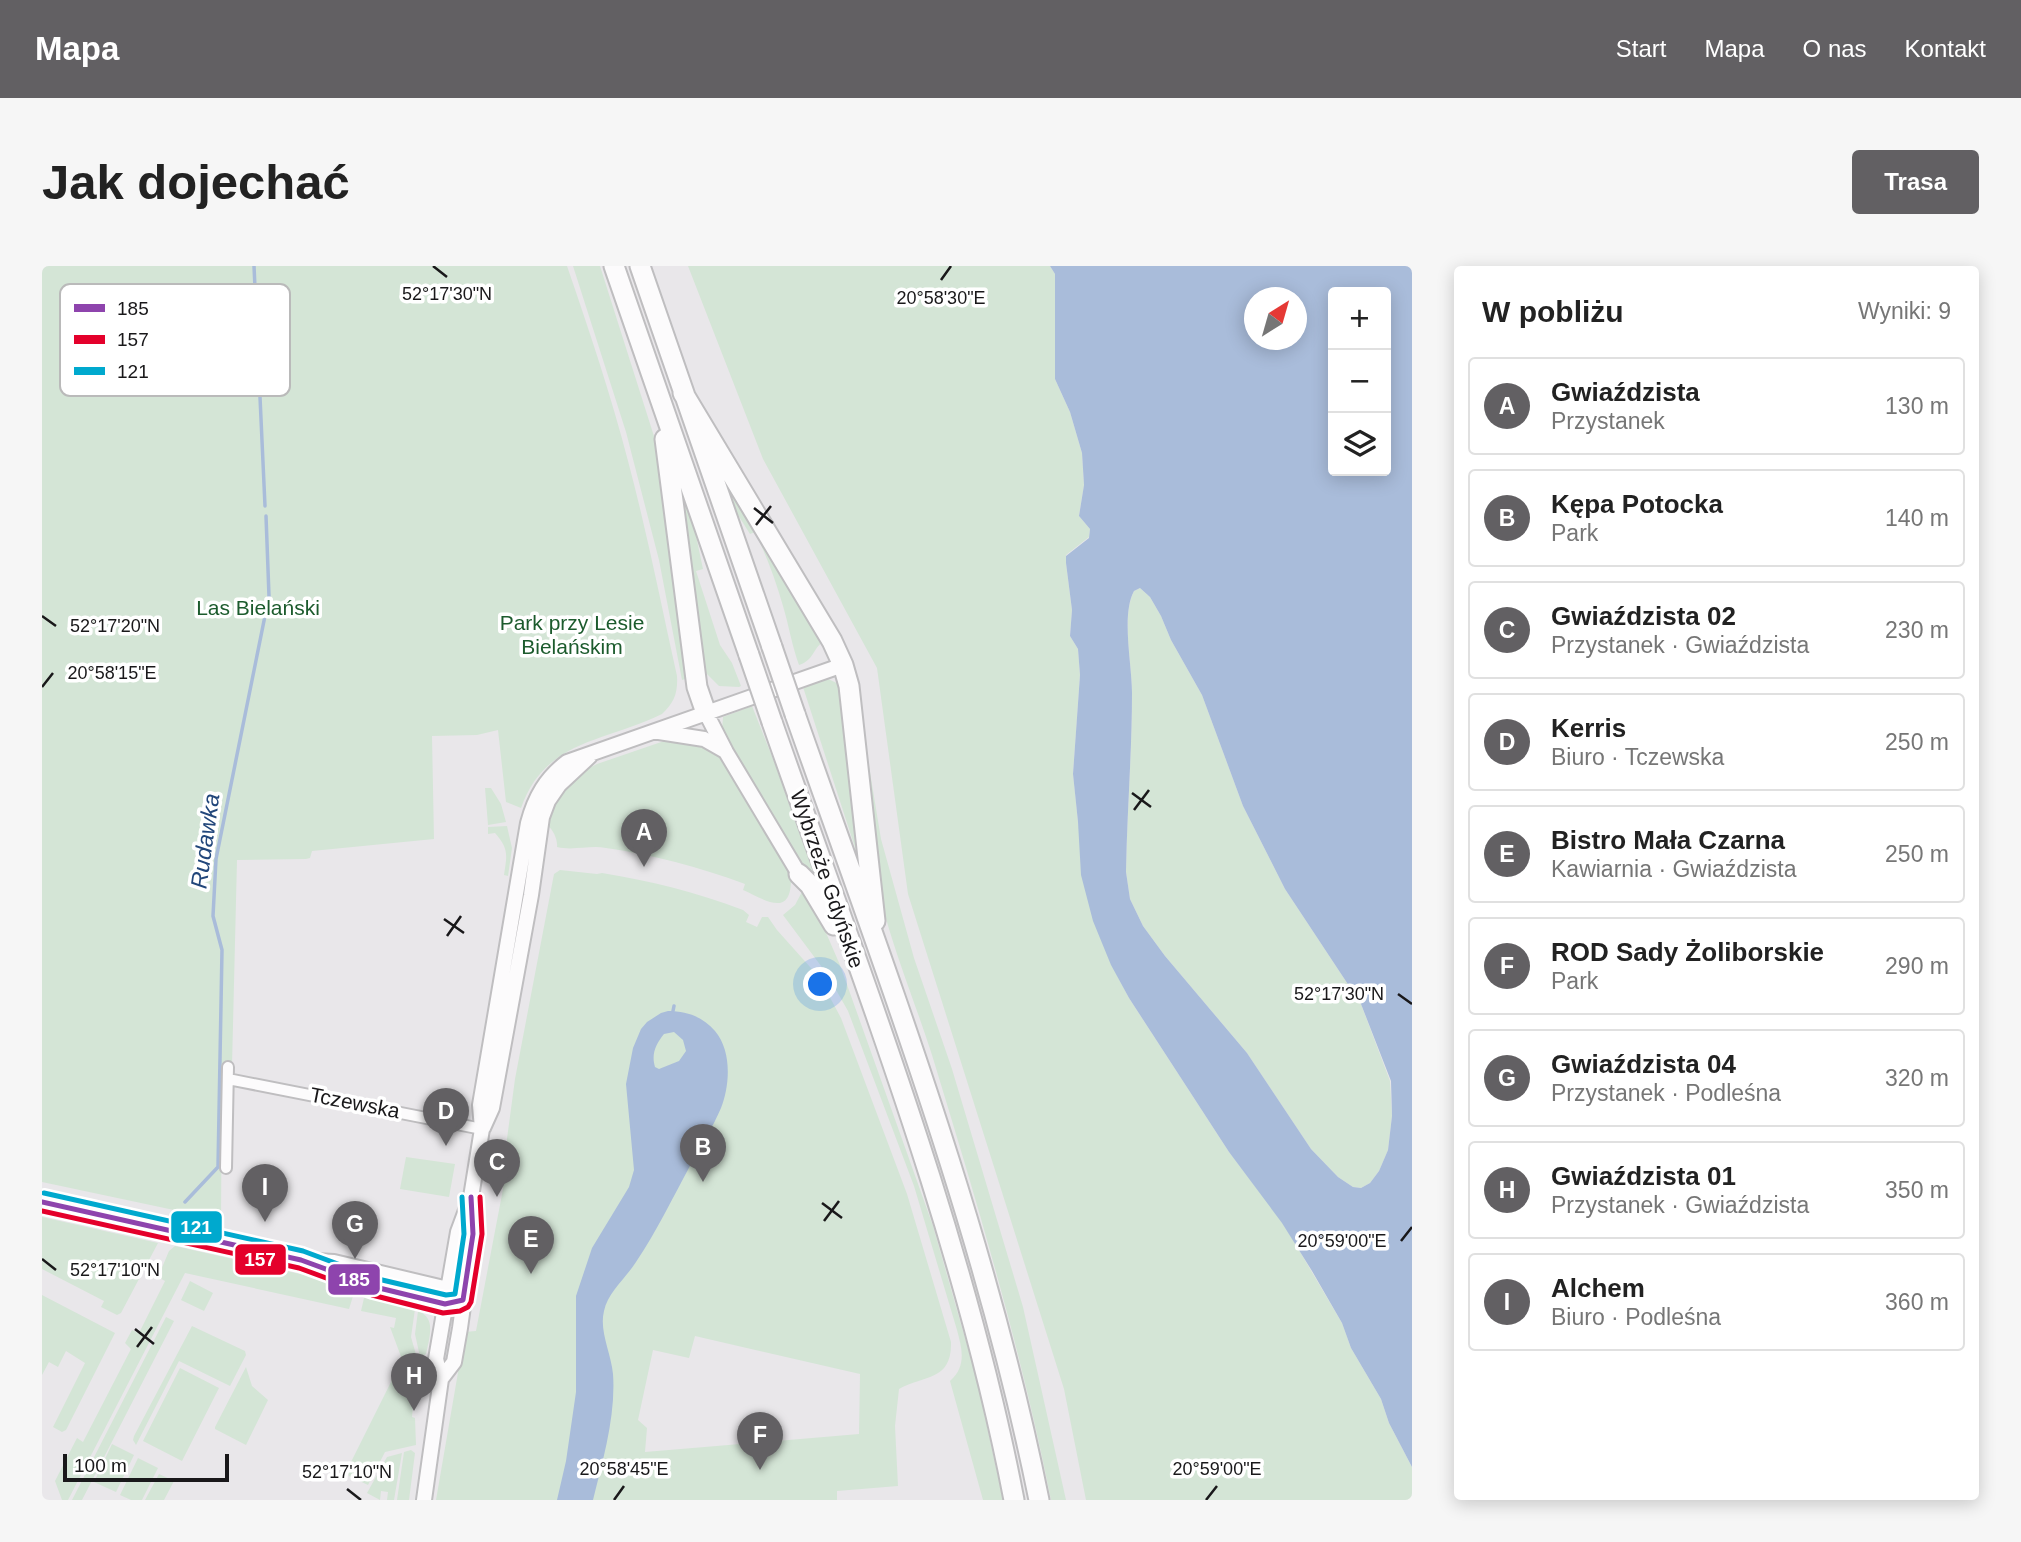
<!DOCTYPE html>
<html lang="pl">
<head>
<meta charset="utf-8">
<style>
	body { margin:0; font-family:Arial,sans-serif; background:#f6f6f6; color:#222 }
	.controls { position:absolute; right:21px; top:21px; display:grid; overflow:hidden; border-radius:7px; box-shadow:0 4px 18px #0003 }
	.controls button { width:63px; height:63px; display:grid; place-items:center; padding:0; border:0; border-bottom:2px solid #e0e0e0; background:#fff; color:#222; font:35px sans-serif }
	.compass { position:absolute; left:1202px; top:21px; width:63px; height:63px; border-radius:50%; background:#fff; box-shadow:0 4px 18px #0003; rotate:37deg }
	.scale { position:absolute; left:21px; bottom:18px; width:166px; box-sizing:border-box; padding-left:7px; border:4px solid #19181a; border-top:0; font-size:19px; line-height:24px; white-space:nowrap; color:#19181a; -webkit-text-stroke:5px #fff; paint-order:stroke }
	.you { position:absolute; left:779px; top:719px; width:24px; height:24px; margin:-18px; border:5px solid #fff; border-radius:50%; background:#1a73e8; box-shadow:0 0 0 10px #1a73e833 }
	.badge { display:grid; place-items:center; width:46px; height:46px; border-radius:50%; background:#626063; color:#fff; font-size:23px; font-weight:700 }
	.pin { position:absolute; translate:-50% -58px; filter:drop-shadow(0 2px 4px #0008) }
	.pin::after { content:''; position:absolute; top:37px; width:24px; height:21px; background:inherit; clip-path:polygon(0 0,100% 0,50% 100%) }
	.list { margin:0; padding:0; list-style:none }
	h2 { display:flex; justify-content:space-between; align-items:center; height:91px; margin:0; padding:0 28px; font-size:30px }
	h2 small { font-size:23px; font-weight:400; color:#767676 }
	.list li { display:grid; grid-template-columns:46px 1fr auto; gap:21px; align-items:center; box-sizing:border-box; height:98px; margin:0 14px 14px; padding:0 14px; border:2px solid #e0e0e0; border-radius:7px }
	.list b { display:block; font-size:26px; white-space:nowrap }
	.list p { margin:0; font-size:23px; white-space:nowrap; color:#767676 }
	.list em { font-size:23px; font-style:normal; color:#767676 }
	.icon { flex:none; width:38px; height:38px; fill:none; stroke:currentColor; stroke-width:2; stroke-linecap:round; stroke-linejoin:round }
	.map { position:relative; flex:none; width:1370px; height:1234px; overflow:hidden; border-radius:7px }
	header { display:flex; align-items:center; gap:42px; box-sizing:border-box; height:98px; padding:0 35px; background:#626063; color:#fff }
	header strong { font-size:33px }
	nav { display:flex; gap:38px; margin-inline-start:auto; font-size:24px }
	.intro { display:flex; align-items:center; justify-content:space-between; box-sizing:border-box; height:168px; padding:0 42px }
	h1 { margin:0; font-size:49px }
	.button { padding:18px 32px; border-radius:7px; background:#626063; color:#fff; font-size:24px; font-weight:700 }
	main { display:flex; gap:42px; padding:0 42px }
	aside { flex:1; background:#fff; border-radius:7px; box-shadow:0 4px 18px #0003 }
	.map>svg:first-child { display:block }
	.green { fill:#d4e5d6; fill-rule:evenodd }
	.water { fill:#a9bcda; fill-rule:evenodd }
	.lines { fill:none; stroke-linecap:round; stroke-linejoin:round }
	.stream { stroke:#a9bcda; stroke-width:3.5 }
	.street-casing { stroke:#bfbec0; stroke-width:14 }
	.secondary-casing { stroke:#bfbec0; stroke-width:18 }
	.highway-casing { stroke:#bfbec0; stroke-width:23 }
	.street { stroke:#fcfbfc; stroke-width:10 }
	.secondary { stroke:#fcfbfc; stroke-width:14 }
	.highway { stroke:#fcfbfc; stroke-width:19 }
	.highway-bridge-casing { stroke:#bfbec0; stroke-width:23; stroke-linecap:butt }
	.highway-bridge { stroke:#fcfbfc; stroke-width:19 }
	.bus-1-casing { stroke:#fff; stroke-width:10 }
	.bus-2-casing { stroke:#fff; stroke-width:10 }
	.bus-3-casing { stroke:#fff; stroke-width:10 }
	.bus-1 { stroke:#8e44ad; stroke-width:5 }
	.bus-2 { stroke:#e4002b; stroke-width:5 }
	.bus-3 { stroke:#00a9ce; stroke-width:5 }
	.ticks { fill:none; stroke:#19181a; stroke-width:2.5 }
	.labels { text-anchor:middle; stroke-width:7; stroke-linejoin:round; paint-order:stroke }
	.park-label { font-size:21px; fill:#1c5b2d; stroke:#fff }
	.street-label { font-size:21px; fill:#19181a; stroke:#fff }
	.water-label { font-size:23px; font-style:italic; fill:#21467a; stroke:#fff }
	.key { fill:#fff; stroke:#bababa; stroke-width:2 }
	.key-label { font-size:19px; fill:#19181a }
	.ticks-label { font-size:18px; text-anchor:middle; fill:#19181a; stroke:#fff; stroke-width:7; stroke-linejoin:round; paint-order:stroke }
	.line-badge { stroke:#fff; stroke-width:2.5 }
	.badge-label { font-size:19px; text-anchor:middle; font-weight:bold; fill:#fff }
</style>
</head>
<body>
<header>
<strong>Mapa</strong>
<nav><a>Start</a><a>Mapa</a><a>O nas</a><a>Kontakt</a></nav>
</header>
<div class="intro"><h1>Jak dojechać</h1><a class="button">Trasa</a></div>
<main>
<div class="map">
<svg width="1370" height="1234" viewBox="0 0 1370 1234">
	<rect width="100%" height="100%" fill="#e9e7ea"/>
	<!-- green -->
	<path class="green" d="M0,0H525C547,64 569,129 586,195C605,266 619,338 635,410C636,427 632,437 620,448C564,476 503,473 479,542L464,536L456,464L435,469L390,470L392,573L270,585L268,592L264,593L195,594L190,800H180L179,954L0,916Z
		M531,0H558L617,186L646,412L640,414L617,294L584,166Z
		M646,0H1008L1013,8V113L1028,146L1040,187L1042,219L1037,250L1048,263L1047,271L1024,289V297L1030,344L1028,370L1036,383L1038,409L1031,508L1036,556L1069,698L1087,732L1187,886L1241,957L1300,1057L1309,1082L1339,1133L1347,1157L1370,1201V1234H1044L1022,1123L866,628L835,402L721,193Z
		M678,198L783,375C771,380 773,394 757,399C750,380 747,360 741,340C734,315 724,289 713,266L708,268L696,249Z
		M636,220L653,265L661,303L654,305L678,379L690,397L699,420L697,421L677,420L663,406L661,407Z
		M1098,322L1108,331L1119,350L1129,374L1160,429L1201,540L1243,623L1319,738L1348,815L1350,850L1346,884L1337,905L1328,917L1319,922L1311,921L1296,911L1269,883L1205,787L1123,690L1101,660L1088,633L1084,606C1085,546 1090,486 1090,427C1090,398 1079,350 1092,325Z
		M786,413L797,418L818,597L761,421Z
		M710,440L733,498L779,628L683,474L680,465L681,451Z
		M821,464L839,573L872,692L910,803L981,1041L1024,1234H1009C979,1083 935,936 890,789C875,742 856,696 843,649L839,630Z
		M628,473L652,474L677,488L749,611C750,654 722,633 701,624L703,618C657,601 612,589 564,582C548,579 531,585 515,581C516,574 511,563 505,559L517,527L541,505L555,498Z
		M443,522H449L459,538L464,556L446,559Z
		M465,560L470,582L466,610L462,609C465,589 467,583 453,567L446,568V561Z
		M518,604L555,608L560,607C610,615 653,626 701,644L707,649L704,656L715,661L720,651H726L735,664L777,711L799,752L865,928L909,1076C910,1115 883,1109 857,1123L853,1160L856,1220L795,1225V1234H394L423,1066L434,1065L461,923L460,910L473,813L512,608ZM653,1070L818,1108L817,1168L603,1186L605,1162L596,1154L611,1084L647,1092Z
		M761,624L775,646L798,699L891,960L935,1114L961,1234H941L908,1115C925,1100 920,1083 915,1064L872,920L806,745L785,708L741,649L753,639Z
		M364,891L413,898L407,931L358,923Z
		M0,924L132,952L130,959L0,929Z
		M0,951L116,977L79,1047L75,1049L59,1041L62,1035L0,1003Z
		M165,959L209,969L207,977L156,965Z
		M133,980L276,1012L312,1027L307,1043L143,1007L26,1234H20L13,1215L35,1172L41,1176L89,1083L83,1077L90,1064L97,1067L123,1015L116,1011L127,985Z
		M148,1015L171,1027L162,1045L139,1034Z
		M0,1029L73,1067L24,1164L20,1166L11,1161L43,1097L24,1085L16,1101L7,1096L0,1109Z
		M324,1030L373,1043L369,1071L375,1092L361,1096L348,1061L352,1062L354,1052L319,1045L322,1032Z
		M376,1045C395,1052 387,1072 384,1088L378,1091L373,1068Z
		M124,1051L132,1055L40,1234H30Z
		M150,1060L203,1085L204,1089L188,1120L137,1095L94,1179L91,1174L92,1170Z
		M357,1100L378,1112L374,1140H371L370,1151L373,1152L374,1179L343,1186L326,1219L307,1210L305,1204Z
		M204,1101L210,1120L226,1134L204,1179L173,1163V1161Z
		M138,1102L177,1122L140,1195L101,1175Z
		M70,1178L92,1189L74,1226L52,1216Z
		M369,1184L373,1187L367,1234H355L362,1186Z
		M360,1187L352,1234H345L346,1226L339,1225L338,1234L325,1227L345,1191Z
		M96,1192L116,1202L100,1234H89L78,1229Z
		M117,1208L132,1215L122,1234H103Z"/>
	<!-- water -->
	<path class="water" d="M1008,0H1370V1201L1347,1157L1339,1133L1309,1082L1300,1057L1270,1005L1240,957L1187,886L1087,732L1069,699L1051,655L1039,609L1036,556L1031,508L1038,409L1036,383L1028,370L1030,344L1024,297V290L1047,272L1048,263L1037,250L1042,219L1040,187L1028,146L1013,113V8ZM1344,26V205H1291V26ZM1212,32H1254V74H1212ZM1098,322L1108,331L1119,350L1129,374L1160,429L1201,540L1243,623L1319,738L1349,815L1350,850L1346,884L1337,905L1328,917L1319,922L1311,921L1296,911L1269,883L1205,787L1123,690L1101,660L1088,633L1084,606C1085,546 1090,486 1090,427C1090,398 1079,349 1092,325Z
		M626,745C645,745 661,751 673,765C690,785 688,819 679,842C671,861 659,880 649,898C631,931 615,965 594,996C584,1012 566,1026 562,1045C557,1065 569,1087 571,1108C574,1149 561,1194 551,1234H515L524,1195L534,1126V1030L550,982L587,921L592,904L584,818L591,782L599,763L605,756L619,747ZM632,766L641,774L644,785L637,795L617,803L613,801C609,788 614,778 622,768Z"/>
	<g class="lines">
		<!-- stream -->
		<path class="stream" d="M212,0L223,240
			M631,745L632,740
			M143,936L176,901L180,684L171,650L174,593L227,330L224,250"/>
		<defs>
			<path id="street" d="M186,813L440,863
				M184,902L186,801"/>
			<path id="secondary" d="M664,447L684,486L757,608
				M617,466L662,473L683,485
				M441,862L450,842L489,629L500,551L506,535L517,519L548,490
				M0,936L259,994L333,1021L403,1038L415,1037L421,1034
				M274,995L292,996L406,1023L414,1026
				M399,1113L412,1096L418,1062L431,968L429,940
				M382,1234L399,1113L394,1093L416,966L429,931L440,863L438,839L486,557C493,531 504,512 525,496L801,399"/>
			<path id="highway" d="M572,0L707,389
				M598,0L730,381
				M641,127L790,375L801,399L807,420L833,655
				M623,173L655,421L664,447
				M753,448C844,707 943,965 997,1234
				M730,456C819,711 921,968 972,1234
				M757,608L768,619L792,659"/>
		</defs>
		<!-- street casing -->
		<use href="#street" class="street-casing"/>
		<!-- secondary casing -->
		<use href="#secondary" class="secondary-casing"/>
		<!-- highway casing -->
		<use href="#highway" class="highway-casing"/>
		<!-- street -->
		<use href="#street" class="street"/>
		<!-- secondary -->
		<use href="#secondary" class="secondary"/>
		<!-- highway -->
		<use href="#highway" class="highway"/>
		<defs>
			<path id="highway-bridge" d="M730,381L753,448
				M707,389L730,456"/>
		</defs>
		<!-- highway-bridge casing -->
		<use href="#highway-bridge" class="highway-bridge-casing"/>
		<!-- highway-bridge -->
		<use href="#highway-bridge" class="highway-bridge"/>
		<defs>
			<path id="bus-1" d="M0,936L259,994L333,1021L403,1038L421,1034L431,968L429,931"/>
			<path id="bus-2" d="M0,945L257,1002L330,1029L401,1047L418,1045L426,1041L429,1036L440,968L438,931"/>
			<path id="bus-3" d="M2,927L261,985L336,1013L404,1029L413,1028L422,968L420,931"/>
		</defs>
		<!-- bus-1 casing -->
		<use href="#bus-1" class="bus-1-casing"/>
		<!-- bus-2 casing -->
		<use href="#bus-2" class="bus-2-casing"/>
		<!-- bus-3 casing -->
		<use href="#bus-3" class="bus-3-casing"/>
		<!-- bus-1 -->
		<use href="#bus-1" class="bus-1"/>
		<!-- bus-2 -->
		<use href="#bus-2" class="bus-2"/>
		<!-- bus-3 -->
		<use href="#bus-3" class="bus-3"/>
	</g>
	<!-- ticks -->
	<path class="ticks" d="M391,0L405,11M899,14L909,0M712,242L731,257M714,259L729,240M0,350L14,360M0,421L11,407M1090,527L1109,541M1092,544L1107,524M402,653L422,667M405,670L419,650M1356,728L1370,738M780,937L800,952M782,955L797,935M1359,975L1370,961M0,993L14,1004M93,1063L112,1078M95,1081L110,1061M305,1223L319,1234M572,1234L582,1220M1164,1234L1175,1220"/>
	<g class="labels">
		<!-- park labels -->
		<g class="park-label">
			<text x="216" y="349">Las Bielański</text>
			<text x="530" y="364">Park przy Lesie<tspan x="530" dy="24">Bielańskim</tspan></text>
		</g>
		<!-- street labels -->
		<g class="street-label">
			<text transform="translate(785 613) rotate(71)" y="7">Wybrzeże Gdyńskie</text>
			<text transform="translate(313 837) rotate(11)" y="7">Tczewska</text>
		</g>
		<!-- water labels -->
		<g class="water-label">
			<text transform="translate(163 575) rotate(-82)" y="8">Rudawka</text>
		</g>
	</g>
	<!-- legend -->
	<rect x="18" y="18" width="230" height="112" rx="10" class="key"/>
	<rect x="32" y="38" width="31" height="8" fill="#8e44ad"/>
	<rect x="32" y="69" width="31" height="9" fill="#e4002b"/>
	<rect x="32" y="101" width="31" height="8" fill="#00a9ce"/>
	<g class="key-label">
		<text x="75" y="49">185</text>
		<text x="75" y="80">157</text>
		<text x="75" y="112">121</text>
	</g>
	<g class="ticks-label">
		<text x="405" y="34">52°17'30"N</text>
		<text x="899" y="38">20°58'30"E</text>
		<text x="73" y="366">52°17'20"N</text>
		<text x="70" y="413">20°58'15"E</text>
		<text x="1297" y="734">52°17'30"N</text>
		<text x="1300" y="981">20°59'00"E</text>
		<text x="73" y="1010">52°17'10"N</text>
		<text x="582" y="1209">20°58'45"E</text>
		<text x="1175" y="1209">20°59'00"E</text>
		<text x="305" y="1212">52°17'10"N</text>
	</g>
	<g class="line-badge">
		<rect x="128" y="944" width="53" height="34" rx="7" fill="#00a9ce"/>
		<rect x="192" y="977" width="53" height="33" rx="7" fill="#e4002b"/>
		<rect x="285" y="997" width="54" height="33" rx="7" fill="#8e44ad"/>
	</g>
	<g class="badge-label">
		<text x="154" y="968">121</text>
		<text x="218" y="1000">157</text>
		<text x="312" y="1020">185</text>
	</g>
</svg>
<div class="controls">
<button>+</button>
<button>−</button>
<button><svg class="icon" aria-label="layers" viewBox="0 0 24 24"><path d="M12 4l9 5-9 5-9-5zM3 14l9 5 9-5"/></svg></button>
</div>
<svg class="compass" viewBox="-18 -18 36 36"><path d="M0-13l5 13h-10z" fill="#e53935"/><path d="M0 13l5-13h-10z" fill="#767676"/></svg>
<div class="scale">100 m</div>
<div class="you"></div>
<div class="pin badge" style="left:602px;top:601px">A</div>
<div class="pin badge" style="left:661px;top:916px">B</div>
<div class="pin badge" style="left:455px;top:931px">C</div>
<div class="pin badge" style="left:404px;top:880px">D</div>
<div class="pin badge" style="left:489px;top:1008px">E</div>
<div class="pin badge" style="left:718px;top:1204px">F</div>
<div class="pin badge" style="left:313px;top:993px">G</div>
<div class="pin badge" style="left:372px;top:1145px">H</div>
<div class="pin badge" style="left:223px;top:956px">I</div>
</div>
<aside>
<h2>W pobliżu<small>Wyniki: 9</small></h2>
<ul class="list">
<li><span class="badge">A</span><div><b>Gwiaździsta</b><p>Przystanek</p></div><em>130 m</em></li>
<li><span class="badge">B</span><div><b>Kępa Potocka</b><p>Park</p></div><em>140 m</em></li>
<li><span class="badge">C</span><div><b>Gwiaździsta 02</b><p>Przystanek · Gwiaździsta</p></div><em>230 m</em></li>
<li><span class="badge">D</span><div><b>Kerris</b><p>Biuro · Tczewska</p></div><em>250 m</em></li>
<li><span class="badge">E</span><div><b>Bistro Mała Czarna</b><p>Kawiarnia · Gwiaździsta</p></div><em>250 m</em></li>
<li><span class="badge">F</span><div><b>ROD Sady Żoliborskie</b><p>Park</p></div><em>290 m</em></li>
<li><span class="badge">G</span><div><b>Gwiaździsta 04</b><p>Przystanek · Podleśna</p></div><em>320 m</em></li>
<li><span class="badge">H</span><div><b>Gwiaździsta 01</b><p>Przystanek · Gwiaździsta</p></div><em>350 m</em></li>
<li><span class="badge">I</span><div><b>Alchem</b><p>Biuro · Podleśna</p></div><em>360 m</em></li>
</ul>
</aside>
</main>
</body>
</html>
